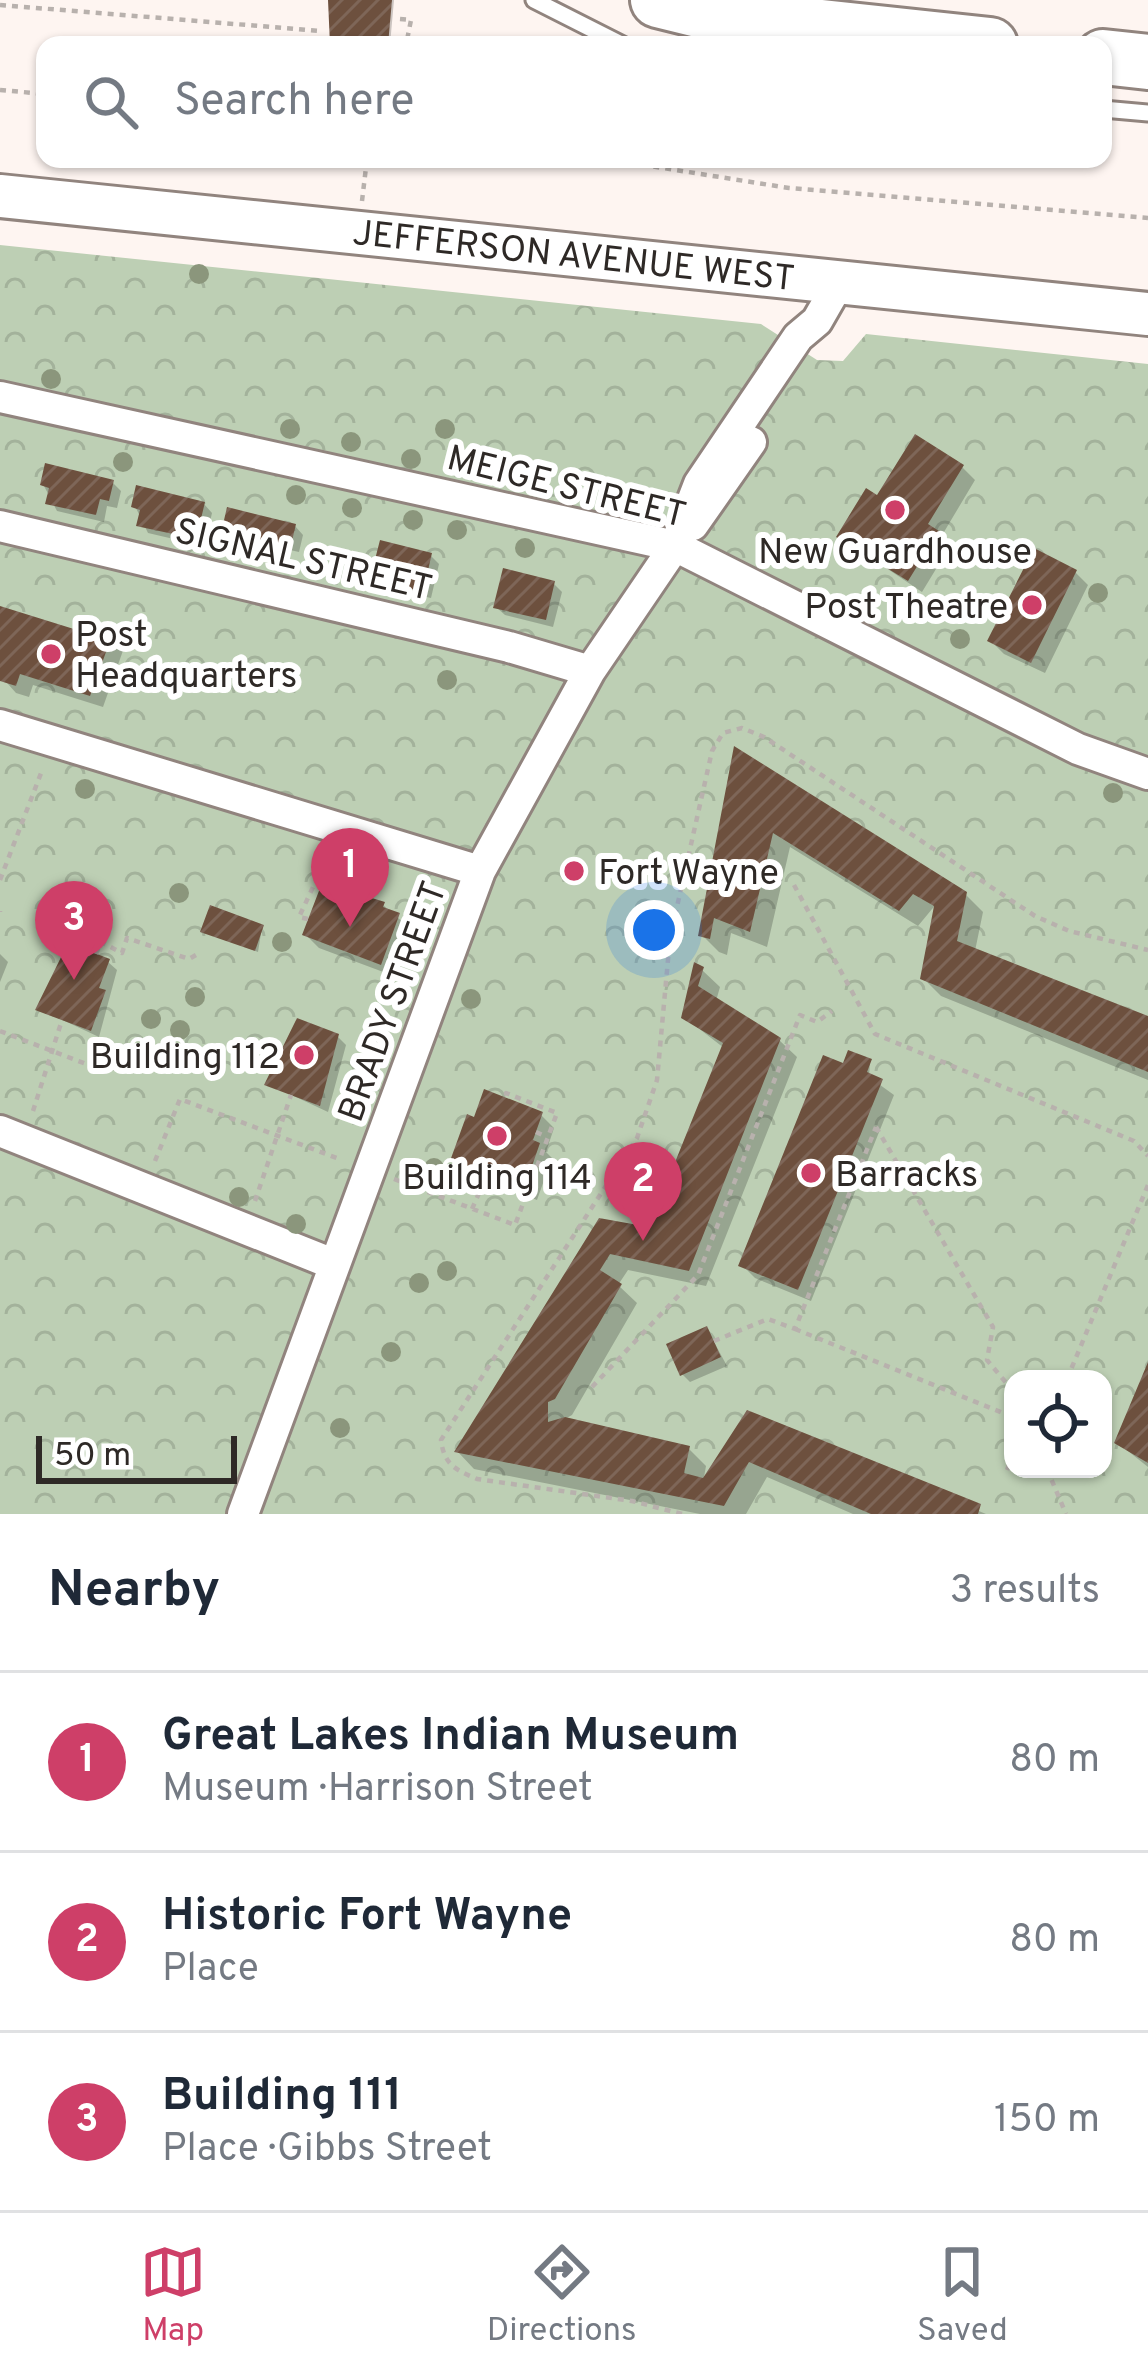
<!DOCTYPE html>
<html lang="en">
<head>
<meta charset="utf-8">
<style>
	body { margin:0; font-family:Overpass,sans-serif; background:#f2f2f3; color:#1f2937 }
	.controls { position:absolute; right:36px; bottom:36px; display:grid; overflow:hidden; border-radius:24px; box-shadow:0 3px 9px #0004 }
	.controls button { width:108px; height:108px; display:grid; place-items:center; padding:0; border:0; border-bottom:3px solid #e0e1e3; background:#fff; color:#1f2937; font:60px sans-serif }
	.scale { position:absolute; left:36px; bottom:30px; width:201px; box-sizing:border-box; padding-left:12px; border:6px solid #2e2926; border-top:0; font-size:33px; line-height:42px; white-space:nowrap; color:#2e2926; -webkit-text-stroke:9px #fff; paint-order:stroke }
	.you { position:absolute; left:654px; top:930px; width:42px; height:42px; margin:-30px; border:9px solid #fff; border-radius:50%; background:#1a73e8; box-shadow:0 0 0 18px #1a73e833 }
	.badge { display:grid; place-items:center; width:78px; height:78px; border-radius:50%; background:#ce3f68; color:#fff; font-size:39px; font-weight:700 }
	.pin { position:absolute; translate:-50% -99px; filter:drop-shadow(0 3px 6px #0008) }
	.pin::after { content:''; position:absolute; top:63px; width:42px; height:36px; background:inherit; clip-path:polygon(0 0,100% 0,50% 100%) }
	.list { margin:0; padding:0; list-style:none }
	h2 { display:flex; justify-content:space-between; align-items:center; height:156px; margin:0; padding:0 48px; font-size:51px }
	h2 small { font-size:39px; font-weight:400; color:#747a83 }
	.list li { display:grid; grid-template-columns:78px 1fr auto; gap:36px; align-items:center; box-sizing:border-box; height:180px; padding:0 48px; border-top:3px solid #e0e1e3 }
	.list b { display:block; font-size:45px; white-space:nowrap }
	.list p { margin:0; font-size:39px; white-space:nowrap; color:#747a83 }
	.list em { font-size:39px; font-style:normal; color:#747a83 }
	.icon { flex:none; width:66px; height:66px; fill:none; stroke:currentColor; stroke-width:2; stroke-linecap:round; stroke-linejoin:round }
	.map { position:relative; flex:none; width:1148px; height:1514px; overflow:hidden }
	.search { position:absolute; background:#fff; box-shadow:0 3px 9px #0004; left:36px; right:36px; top:36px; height:132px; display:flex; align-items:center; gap:30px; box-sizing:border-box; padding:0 42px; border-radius:24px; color:#747a83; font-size:45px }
	.sheet { height:696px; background:#fff }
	nav { display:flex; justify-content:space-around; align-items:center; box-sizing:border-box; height:168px; border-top:3px solid #e0e1e3; background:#fff; font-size:33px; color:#747a83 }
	nav a { display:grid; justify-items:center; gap:6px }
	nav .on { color:#ce3f68 }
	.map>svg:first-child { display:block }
	.park { fill:url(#park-crowns); fill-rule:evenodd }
	.shadow { fill:#0003 }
	.building { fill:url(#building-hatch) }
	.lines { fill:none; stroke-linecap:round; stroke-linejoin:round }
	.service-casing { stroke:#91847e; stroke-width:21 }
	.minor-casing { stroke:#91847e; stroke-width:36 }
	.secondary-casing { stroke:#91847e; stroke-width:48 }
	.motorway-casing { stroke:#91847e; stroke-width:60 }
	.path { stroke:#b8b1ad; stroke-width:4.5; stroke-dasharray:6 6; stroke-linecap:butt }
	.service { stroke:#fff; stroke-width:15 }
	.minor { stroke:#fff; stroke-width:30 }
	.secondary { stroke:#fff; stroke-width:42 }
	.motorway { stroke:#fff; stroke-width:54 }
	.tree { fill:#8b967c }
	.poi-dot { fill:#ce3f68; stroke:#fff; stroke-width:4.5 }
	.labels { text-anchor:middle; stroke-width:12; stroke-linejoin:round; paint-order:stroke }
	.street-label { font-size:36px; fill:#2e2926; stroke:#fff }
	.poi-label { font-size:36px; fill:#2e2926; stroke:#fff; text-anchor:start }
</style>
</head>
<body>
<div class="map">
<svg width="1148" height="1514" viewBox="0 0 1148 1514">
	<defs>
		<pattern id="park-crowns" width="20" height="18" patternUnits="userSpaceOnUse" patternTransform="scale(3)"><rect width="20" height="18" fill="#bdcfb4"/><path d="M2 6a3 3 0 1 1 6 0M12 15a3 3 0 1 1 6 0" fill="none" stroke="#a3b29b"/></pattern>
		<pattern id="building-hatch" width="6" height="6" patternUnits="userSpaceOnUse" patternTransform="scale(3)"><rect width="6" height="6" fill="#6d503e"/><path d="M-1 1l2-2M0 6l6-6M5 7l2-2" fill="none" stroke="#7e6658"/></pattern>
	</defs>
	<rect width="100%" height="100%" fill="#fef5f1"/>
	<!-- park -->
	<path class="park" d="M0,245L761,324L817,360L843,361L866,334L1148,364V1514H0ZM1013,1379H1103V1469H1013Z"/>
	<!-- shadow -->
	<path class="shadow" d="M331,0H394L390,45H333Z
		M962,467L975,480L941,537L950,546L922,592L840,537Z
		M112,482L121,491L117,508L107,506L104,522L57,511L43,484Z
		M204,504L212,513L208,530L199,527L195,544L148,533L135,506Z
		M295,526L303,535L299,552L290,550L286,566L239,555L225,528Z
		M431,556L439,564L431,598L382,587L374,578Z
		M1075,572L1088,585L1045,673L1004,654L991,641Z
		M554,584L562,592L553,627L505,615L496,607Z
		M0,609L79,634L112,632L125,645L103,707L33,685L29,697L16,693L0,675Z
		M736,751L965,894L983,912L975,951L1148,1017V1080L941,996L923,978L937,903L918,926L790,847L767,947L731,933L727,955L719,952L702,935Z
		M383,905L411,929L394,976L319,948L306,935Z
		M262,927L258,952L204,931Z
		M0,954L8,962L0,982Z
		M108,962L117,970L99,1037L39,1009Z
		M702,970L720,987L716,1001L779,1040L797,1057L706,1286L628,1270L618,1285L637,1303L572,1415L563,1420L689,1449L706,1466L703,1483L748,1414L986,1514H853L767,1477L746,1514H700L474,1469L458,1452L601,1221L650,1231L724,1048L684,1017Z
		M338,1037L346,1045L328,1112L268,1084Z
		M870,1062L869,1077L894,1095L811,1301L755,1278L742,1265Z
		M541,1115L554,1128L546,1152L552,1158L537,1200L467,1173L454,1160Z
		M707,1329L727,1366L690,1382L682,1374Z
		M1148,1370V1467L1118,1443Z"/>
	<!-- building -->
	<path class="building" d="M328,0H392L388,45H330Z
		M915,434L964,465L928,524L939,531L908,581L836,537L866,488L877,495Z
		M45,463L114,480L109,501L100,499L96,515L45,504L49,488L40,485Z
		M136,485L205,502L200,523L191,521L187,537L136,526L140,510L131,507Z
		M227,507L296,524L291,545L282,543L278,559L227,548L231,532L222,529Z
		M380,540L432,553L423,592L370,579Z
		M1034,548L1077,570L1031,663L987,641Z
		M503,568L555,581L546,620L493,608Z
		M0,606L77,630L80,619L114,630L90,696L20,674L16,686L0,681Z
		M734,746L967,892L957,941L1148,1016V1072L920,979L934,906L913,894L899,911L773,833L750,932L714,918L710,939L698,936Z
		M322,883L385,902L383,907L400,913L381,965L302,935Z
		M210,905L264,925L255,951L200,932Z
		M68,943L110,959L99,988L106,990L91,1031L35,1010Z
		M694,962L704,967L698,986L781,1038L689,1271L610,1254L600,1270L622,1284L555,1399L548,1402V1422L565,1417L690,1446L684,1473L703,1478L747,1410L981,1504L978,1514H871L749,1462L724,1506L454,1452L599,1218L649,1227L723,1043L681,1018Z
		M297,1018L339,1034L320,1106L264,1085Z
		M848,1050L872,1059L867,1072L883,1079L798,1290L738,1266L823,1055L843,1063Z
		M484,1089L543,1112L533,1140L540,1143L524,1189L450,1161L467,1114L474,1117Z
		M707,1326L721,1357L680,1376L666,1344Z
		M1148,1362V1463L1114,1443Z"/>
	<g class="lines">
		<defs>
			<path id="service" d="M534,0L623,45
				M1103,109L1148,113"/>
			<path id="minor" d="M0,397L675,546L1078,749L1148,774
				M693,525L751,442
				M0,526L509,647L590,671
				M0,725L480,871
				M0,1131L333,1264
				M243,1514L480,871L590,671L675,546L699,484L798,337L817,321L840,281"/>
			<path id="secondary" d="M0,196L1148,314"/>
			<path id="motorway" d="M658,0L727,17L990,45
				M1103,57L1148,62"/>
		</defs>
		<!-- service casing -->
		<use href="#service" class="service-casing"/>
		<!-- minor casing -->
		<use href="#minor" class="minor-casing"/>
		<!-- secondary casing -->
		<use href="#secondary" class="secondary-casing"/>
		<!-- motorway casing -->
		<use href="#motorway" class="motorway-casing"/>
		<!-- path -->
		<path class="path" d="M0,5L321,31
			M400,19L411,20L406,45
			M0,90L45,94
			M606,159L789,188L1148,218
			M362,201L367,159
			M0,880L43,768
			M794,885L875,1034L1134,1141L1148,1156
			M0,911V912
			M308,919L299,917L329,853
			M96,954L101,942L122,953L127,938L189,959L201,952
			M0,1031L107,1072
			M33,1111L62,1020
			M876,1127L993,1327L987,1360L1013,1391
			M536,1132L547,1137
			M155,1161L180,1099L342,1160
			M394,1179L515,1225L557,1113L506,1093L507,1097
			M255,1201L291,1095
			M472,1209L487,1175
			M795,1329L1013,1417
			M714,1341L768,1319L795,1329L876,1127
			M1067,1379L1148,1185
			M592,1387L698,1275L800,1015L817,1022L832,1011
			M1047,1469L1066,1514
			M1007,1470L1013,1455
			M682,1514L632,1501L477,1479C456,1470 444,1465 441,1440L637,1138L657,1080L670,938L712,751L723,733L742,728L764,737L1035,916L1069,931L1148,950"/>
		<!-- service -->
		<use href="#service" class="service"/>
		<!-- minor -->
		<use href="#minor" class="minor"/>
		<!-- secondary -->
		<use href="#secondary" class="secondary"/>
		<!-- motorway -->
		<use href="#motorway" class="motorway"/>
	</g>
	<!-- trees -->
	<g class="tree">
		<circle cx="199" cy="274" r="10"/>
		<circle cx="51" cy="379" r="10"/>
		<circle cx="290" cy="429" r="10"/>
		<circle cx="445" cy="429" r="10"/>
		<circle cx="351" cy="442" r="10"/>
		<circle cx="411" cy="459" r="10"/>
		<circle cx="123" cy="462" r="10"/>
		<circle cx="538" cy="480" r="10"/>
		<circle cx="296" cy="495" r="10"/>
		<circle cx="352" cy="508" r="10"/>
		<circle cx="413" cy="520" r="10"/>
		<circle cx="457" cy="530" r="10"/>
		<circle cx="525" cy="548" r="10"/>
		<circle cx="1098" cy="593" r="10"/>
		<circle cx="960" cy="639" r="10"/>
		<circle cx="447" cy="680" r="10"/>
		<circle cx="85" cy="789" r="10"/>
		<circle cx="1113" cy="793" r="10"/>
		<circle cx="179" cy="893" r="10"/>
		<circle cx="282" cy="942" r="10"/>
		<circle cx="195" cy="997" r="10"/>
		<circle cx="471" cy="999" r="10"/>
		<circle cx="151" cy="1019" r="10"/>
		<circle cx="180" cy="1030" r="10"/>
		<circle cx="369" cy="1040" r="10"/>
		<circle cx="352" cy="1087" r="10"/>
		<circle cx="434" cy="1168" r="10"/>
		<circle cx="239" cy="1197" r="10"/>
		<circle cx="296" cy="1224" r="10"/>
		<circle cx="447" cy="1271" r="10"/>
		<circle cx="419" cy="1283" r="10"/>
		<circle cx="391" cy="1352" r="10"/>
		<circle cx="340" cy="1428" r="10"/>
	</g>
	<!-- markers -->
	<g class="poi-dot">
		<circle cx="895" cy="510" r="12"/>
		<circle cx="1032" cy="605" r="12"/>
		<circle cx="51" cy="654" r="12"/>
		<circle cx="574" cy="871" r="12"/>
		<circle cx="304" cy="1055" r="12"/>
		<circle cx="497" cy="1136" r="12"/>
		<circle cx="811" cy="1173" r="12"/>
	</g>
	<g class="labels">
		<!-- street labels -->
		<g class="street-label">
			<text transform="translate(574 254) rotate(6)" y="13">JEFFERSON AVENUE WEST</text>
			<text transform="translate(567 485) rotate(14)" y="13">MEIGE STREET</text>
			<text transform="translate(304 558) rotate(13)" y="13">SIGNAL STREET</text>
			<text transform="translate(391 1001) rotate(-70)" y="13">BRADY STREET</text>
		</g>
		<!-- poi labels -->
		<g class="poi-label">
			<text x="895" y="563" text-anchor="middle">New Guardhouse</text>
			<text x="1008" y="618" text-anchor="end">Post Theatre</text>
			<text x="75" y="646">Post<tspan x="75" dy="41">Headquarters</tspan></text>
			<text x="598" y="884">Fort Wayne</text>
			<text x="280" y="1068" text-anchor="end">Building 112</text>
			<text x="835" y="1186">Barracks</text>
			<text x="497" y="1189" text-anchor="middle">Building 114</text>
		</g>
	</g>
</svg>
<div class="controls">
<button><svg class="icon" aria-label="locate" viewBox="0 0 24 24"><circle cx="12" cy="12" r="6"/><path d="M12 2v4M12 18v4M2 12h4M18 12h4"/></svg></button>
</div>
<div class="scale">50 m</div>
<div class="you"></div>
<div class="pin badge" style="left:350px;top:927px">1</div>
<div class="pin badge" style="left:643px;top:1241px">2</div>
<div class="pin badge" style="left:74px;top:980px">3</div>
<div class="search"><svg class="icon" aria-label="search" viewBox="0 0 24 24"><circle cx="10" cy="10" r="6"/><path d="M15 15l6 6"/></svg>Search here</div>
</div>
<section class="sheet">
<h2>Nearby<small>3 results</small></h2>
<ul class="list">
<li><span class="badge">1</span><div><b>Great Lakes Indian Museum</b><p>Museum · Harrison Street</p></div><em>80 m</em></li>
<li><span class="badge">2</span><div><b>Historic Fort Wayne</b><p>Place</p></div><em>80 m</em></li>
<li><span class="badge">3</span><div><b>Building 111</b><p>Place · Gibbs Street</p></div><em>150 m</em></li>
</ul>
</section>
<nav>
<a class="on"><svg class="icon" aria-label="map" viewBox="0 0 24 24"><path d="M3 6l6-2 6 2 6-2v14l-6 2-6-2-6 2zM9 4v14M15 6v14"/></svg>Map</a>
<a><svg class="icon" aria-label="directions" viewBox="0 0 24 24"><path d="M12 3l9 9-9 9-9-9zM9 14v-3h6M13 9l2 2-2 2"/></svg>Directions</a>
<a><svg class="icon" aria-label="saved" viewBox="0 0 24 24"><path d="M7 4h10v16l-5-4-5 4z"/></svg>Saved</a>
</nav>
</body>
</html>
